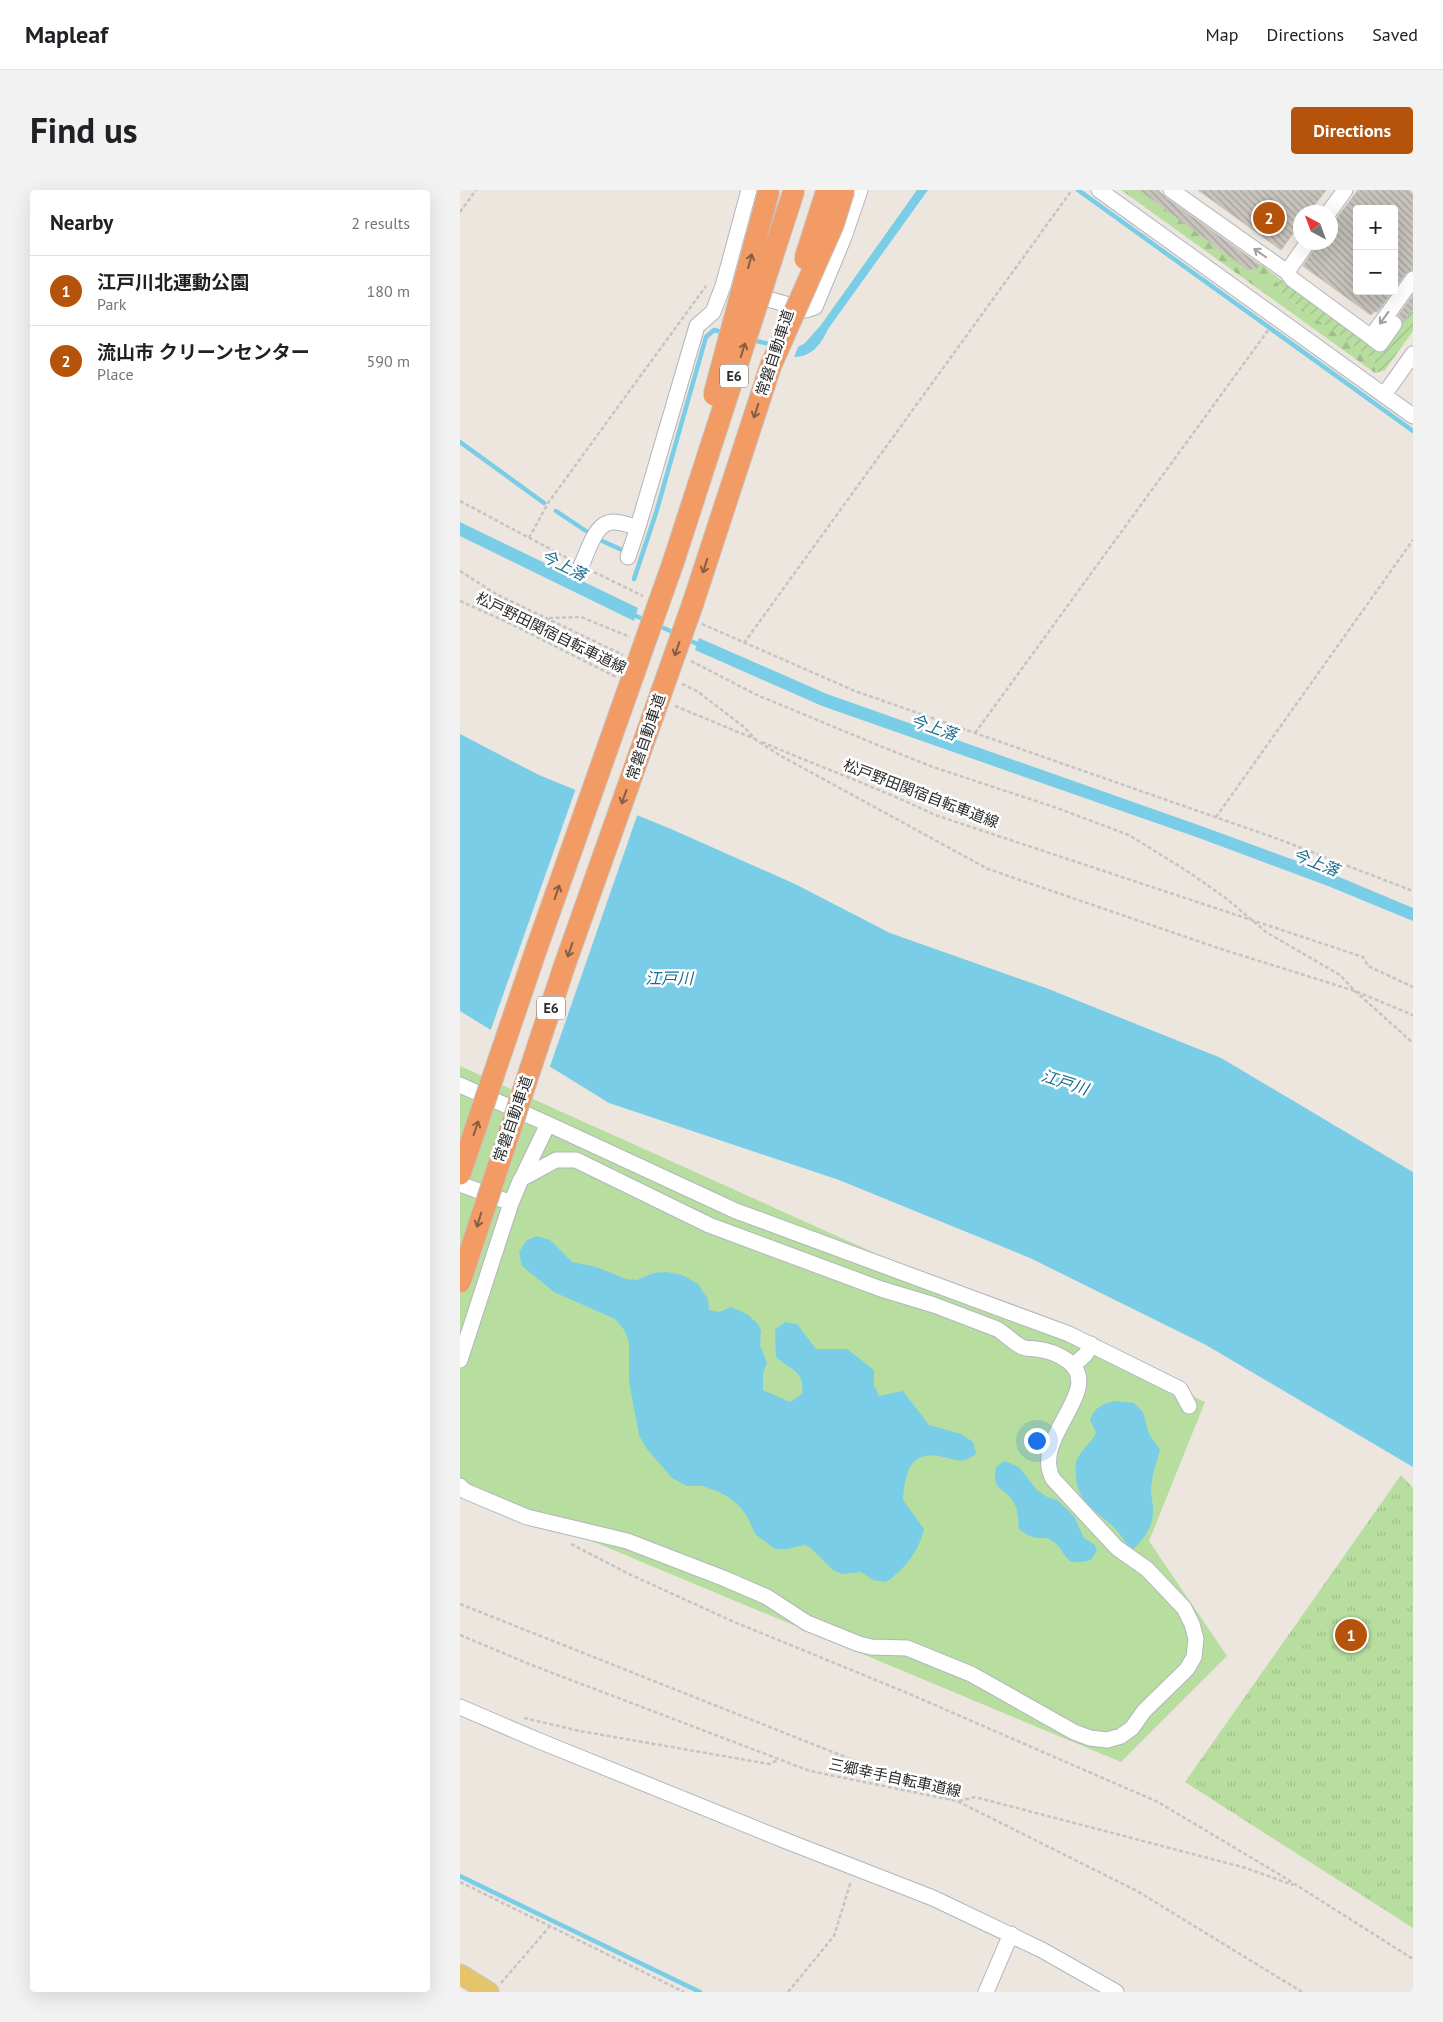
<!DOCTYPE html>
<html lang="en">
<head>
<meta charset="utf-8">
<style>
	body { margin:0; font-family:"PT Sans","Noto Sans JP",sans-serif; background:#f2f2f2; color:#202124 }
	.controls { position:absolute; right:15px; top:15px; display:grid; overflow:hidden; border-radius:5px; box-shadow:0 5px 20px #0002 }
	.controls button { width:45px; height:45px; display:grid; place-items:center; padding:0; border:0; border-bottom:1px solid #e0e0e0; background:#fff; color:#202124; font:25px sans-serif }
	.compass { position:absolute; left:833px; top:15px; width:45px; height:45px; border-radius:50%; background:#fff; box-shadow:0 5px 20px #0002; rotate:319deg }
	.you { position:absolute; left:576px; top:1250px; width:18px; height:18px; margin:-12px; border:4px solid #fff; border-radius:50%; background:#1a73e8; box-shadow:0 0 0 8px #1a73e833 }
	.badge { display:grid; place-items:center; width:32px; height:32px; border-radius:50%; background:#b45309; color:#fff; font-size:16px; font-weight:700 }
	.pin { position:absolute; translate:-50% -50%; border:2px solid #fff; box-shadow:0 1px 5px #0006 }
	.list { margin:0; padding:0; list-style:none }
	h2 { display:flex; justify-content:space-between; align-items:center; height:65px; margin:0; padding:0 20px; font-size:21px }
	h2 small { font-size:16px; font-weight:400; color:#757577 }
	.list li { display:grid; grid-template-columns:32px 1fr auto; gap:15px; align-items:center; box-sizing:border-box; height:70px; padding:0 20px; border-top:1px solid #e0e0e0 }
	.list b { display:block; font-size:19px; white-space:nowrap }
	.list p { margin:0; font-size:16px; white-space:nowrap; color:#757577 }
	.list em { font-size:16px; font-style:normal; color:#757577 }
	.map { position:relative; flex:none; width:953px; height:1802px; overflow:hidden; border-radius:5px }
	header { display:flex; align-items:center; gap:30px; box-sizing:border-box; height:70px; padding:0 25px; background:#fff; border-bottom:1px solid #e0e0e0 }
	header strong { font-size:24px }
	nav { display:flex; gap:28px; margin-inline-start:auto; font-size:18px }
	.intro { display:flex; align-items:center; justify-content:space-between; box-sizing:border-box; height:120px; padding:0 30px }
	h1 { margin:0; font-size:35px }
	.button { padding:12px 22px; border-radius:5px; background:#b45309; color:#fff; font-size:18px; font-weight:700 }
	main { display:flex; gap:30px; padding:0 30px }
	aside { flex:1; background:#fff; border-radius:5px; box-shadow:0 5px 20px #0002 }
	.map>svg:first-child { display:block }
	.grass { fill:#b7de9f }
	.forest { fill:url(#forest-firs) }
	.park { fill:url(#park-tufts) }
	.garden { fill:url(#garden-furrows) }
	.water { fill:#7acde6 }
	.pier { fill:#ece6df }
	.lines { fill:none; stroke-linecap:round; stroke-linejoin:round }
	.stream { stroke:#7acde6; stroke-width:4.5 }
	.building { fill:url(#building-back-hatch); stroke:#c7c1b8 }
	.minor-casing { stroke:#b2b5be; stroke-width:17 }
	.major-casing { stroke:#c4c4c4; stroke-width:21 }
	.highway-casing { stroke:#c4c4c4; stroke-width:23 }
	.path { stroke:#c4c4c4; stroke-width:2.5; stroke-dasharray:4 2.5; stroke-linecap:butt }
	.minor { stroke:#fff; stroke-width:15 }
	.major { stroke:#e6c469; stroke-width:19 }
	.highway { stroke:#f29b64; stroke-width:21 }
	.highway-bridge-casing { stroke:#c4c4c4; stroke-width:23; stroke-linecap:butt }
	.highway-bridge { stroke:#f29b64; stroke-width:21 }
	.oneway { stroke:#a0a0a0 }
	.oneway2 { stroke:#855d45 }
	.labels { text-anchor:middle; stroke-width:5; stroke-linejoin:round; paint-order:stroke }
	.shield { fill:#fff; stroke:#6b6b6b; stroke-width:1 }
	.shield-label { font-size:14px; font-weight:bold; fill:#2b2b2b }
	.street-label { font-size:15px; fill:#2b2b2b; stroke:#fff }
	.water-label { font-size:16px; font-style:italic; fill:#186d93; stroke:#fff }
</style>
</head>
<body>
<header>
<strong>Mapleaf</strong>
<nav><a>Map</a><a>Directions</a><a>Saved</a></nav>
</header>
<div class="intro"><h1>Find us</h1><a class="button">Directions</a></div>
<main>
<aside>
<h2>Nearby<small>2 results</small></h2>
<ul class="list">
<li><span class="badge">1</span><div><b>江戸川北運動公園</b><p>Park</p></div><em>180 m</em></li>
<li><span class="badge">2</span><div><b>流山市 クリーンセンター</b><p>Place</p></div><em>590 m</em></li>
</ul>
</aside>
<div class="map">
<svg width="953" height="1802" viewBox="0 0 953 1802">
	<defs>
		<pattern id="forest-firs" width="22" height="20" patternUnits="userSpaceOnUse" patternTransform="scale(1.25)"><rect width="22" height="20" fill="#b7de9f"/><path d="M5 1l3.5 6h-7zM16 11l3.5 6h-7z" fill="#9ebf89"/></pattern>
		<pattern id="park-tufts" width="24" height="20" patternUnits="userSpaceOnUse" patternTransform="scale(1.25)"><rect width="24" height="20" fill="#b7de9f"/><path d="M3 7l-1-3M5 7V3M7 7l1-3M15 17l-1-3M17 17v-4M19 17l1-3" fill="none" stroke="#9ebf89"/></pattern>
		<pattern id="garden-furrows" width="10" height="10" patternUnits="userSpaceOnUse" patternTransform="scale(1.25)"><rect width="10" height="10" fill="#b7de9f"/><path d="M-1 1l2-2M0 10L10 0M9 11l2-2" fill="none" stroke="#9ebf89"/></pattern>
		<pattern id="building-back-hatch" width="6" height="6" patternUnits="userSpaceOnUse" patternTransform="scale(1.25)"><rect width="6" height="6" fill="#c8c4bd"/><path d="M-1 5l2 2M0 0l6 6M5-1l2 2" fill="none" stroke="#a39f9a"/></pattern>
	</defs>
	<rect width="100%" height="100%" fill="#ece6df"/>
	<!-- grass -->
	<path class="grass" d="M0,876L745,1212L689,1351L767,1466L661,1572L0,1296Z"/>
	<!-- forest -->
	<path class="forest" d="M661,0H679L788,80L798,78L801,74L813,84L823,105L915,171V183Z"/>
	<!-- park -->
	<path class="park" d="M941,1285L953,1298V1738L725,1592Z"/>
	<!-- garden -->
	<path class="garden" d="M813,84L920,162L953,119V141L925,180L915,183V171L823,105Z"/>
	<!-- water -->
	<path class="water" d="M457,0H468L368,139C361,154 352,167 334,167L338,157L345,153L361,135Z
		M0,332L178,418L174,431L0,346Z
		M239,448L367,504L744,637L872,684L953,718V731L868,696L739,648L362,516L235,460Z
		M0,544L79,585L211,639L335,694L430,743L586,798L761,868L953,982V1277L746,1155L570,1068L379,990L149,913L0,821Z
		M77,1046L90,1050L112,1072L136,1077L166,1089L177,1090L193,1083L207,1082L222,1085L238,1094L248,1109L249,1120L260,1122L271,1117L287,1124L298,1134L301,1141L300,1155L307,1173L303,1183V1200L330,1212L342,1204C345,1180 331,1181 316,1167L315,1140L325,1132L337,1134L356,1159H387L414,1180V1195L419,1206L443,1201L469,1235L501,1244L513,1252L516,1264C502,1274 498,1270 483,1267C449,1259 445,1284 443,1310L464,1339C459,1361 445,1379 426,1392L413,1390L401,1382L382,1384L373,1380L351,1358L344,1355L327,1359H315L295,1344L287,1326L281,1318L270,1308L259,1302L243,1296H227L212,1288L187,1259L179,1245L169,1191V1153L165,1141L155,1129L94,1102L62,1076L59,1062L67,1050Z
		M654,1211L674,1213L683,1222L689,1244L700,1260C696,1274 691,1288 691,1302C691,1307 693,1313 693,1318C694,1334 685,1349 673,1359C662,1351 665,1350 658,1342C643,1324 617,1315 616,1287C616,1282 615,1276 616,1272C620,1260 631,1254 636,1243L630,1230C635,1217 641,1215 654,1211Z
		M544,1271L559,1277L577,1300L587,1307L597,1310L614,1326L624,1348L634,1354L637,1360L631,1370C599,1379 610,1360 589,1349C584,1347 578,1349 573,1347C568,1346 563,1342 559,1339C558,1332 558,1321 555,1315C547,1296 531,1304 536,1277Z"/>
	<!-- pier -->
	<path class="pier" d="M116,598L178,623L89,879L30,842Z"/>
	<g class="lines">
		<!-- stream -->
		<path class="stream" d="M618,0L953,241
			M292,150L314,155
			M0,252L84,313
			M96,321L129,343
			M140,350L162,360
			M174,389L196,323L246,147L254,140L265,143
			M172,424L187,431
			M197,435L217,444
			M226,449L242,456
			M0,1686L240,1802"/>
	</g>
	<!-- building -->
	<path class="building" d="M679,0H698L706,8L800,75L798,78L788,80Z
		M738,0H866L849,22H840V34L821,60Z
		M898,0H953V80L946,83L934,99V19H897V101H933L917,122L915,121L911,125L843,76L859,52H870V37Z
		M953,105V119L943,133L938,126Z"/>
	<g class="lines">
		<defs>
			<path id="minor" d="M639,0L953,226
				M711,0L827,82L832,89L911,147L953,89
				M869,22L885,0
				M827,82L848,52
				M291,104L346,120L355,117L384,47L400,0
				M911,147L920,154L934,134
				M924,205L953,164
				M168,367L178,337
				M121,376C128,362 135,331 154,332C162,332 170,336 178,337L237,136L253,122L263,96L289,0
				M0,895L88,934L62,988
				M88,934L276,1021L609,1144L720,1199L729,1216
				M0,994L51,1013
				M0,1170L51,1013L61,989L96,970H116L249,1035L421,1099L474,1115L537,1139C546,1144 556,1156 565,1158C568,1159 572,1158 576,1159C588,1160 598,1164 608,1171C646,1200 570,1247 593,1289L657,1358L687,1379L724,1418L732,1434L736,1449L734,1467L727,1479L684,1521L672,1538L661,1546L647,1550L630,1548L614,1542L511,1484L447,1458L411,1457L399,1454L347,1433L307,1407L263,1388L167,1351L67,1327L5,1301L0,1296
				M613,1176L626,1164L631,1154
				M0,1517L77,1550L329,1652L473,1708L582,1760L656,1802
				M526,1802L551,1744"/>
			<path id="major" d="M0,1784L29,1802"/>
			<path id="highway" d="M203,401L213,373
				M233,413L311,175"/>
		</defs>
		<!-- minor casing -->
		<use href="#minor" class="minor-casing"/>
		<!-- major casing -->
		<use href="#major" class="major-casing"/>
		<!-- highway casing -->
		<use href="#highway" class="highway-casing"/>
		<!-- path -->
		<path class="path" d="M0,22L16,0
			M0,311L109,369
			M69,348L88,313L246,96
			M0,381L36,404L163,465
			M134,382L183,406
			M0,411L49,433L156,487
			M89,428L121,427L170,447
			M242,434L395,501L818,649L953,701
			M284,453L612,0
			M231,471L297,505L420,556L473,577L597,618L669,645L727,681L767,709L806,742L880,785L895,801L953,853
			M222,494L237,501L284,537L296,550L321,566L528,679L758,758L895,801L953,825
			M215,516L295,549
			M515,543L809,139
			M302,552C360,577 419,598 475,625L903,767L908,776L953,797
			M756,627L953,350
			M111,1354L169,1384L272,1431L445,1502L698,1612L822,1686L953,1769
			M0,1414L491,1609
			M0,1445L69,1474L350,1581L497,1611L677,1701L842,1802
			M64,1528L120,1541L309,1574L318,1570
			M499,1611L515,1607L786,1678L833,1695
			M0,1692L224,1802
			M41,1793L90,1736
			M328,1802L374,1746L391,1691"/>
		<!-- minor -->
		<use href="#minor" class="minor"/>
		<!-- major -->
		<use href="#major" class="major"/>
		<!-- highway -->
		<use href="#highway" class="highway"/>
		<defs>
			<path id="highway-bridge" d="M345,69L367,0
				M311,175L373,35L384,0
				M254,205L309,0
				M213,373L334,0
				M0,984L75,763L203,401
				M0,1092L104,777L233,413"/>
		</defs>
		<!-- highway-bridge casing -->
		<use href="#highway-bridge" class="highway-bridge-casing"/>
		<!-- highway-bridge -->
		<use href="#highway-bridge" class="highway-bridge"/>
	</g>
	<!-- one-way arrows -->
	<defs><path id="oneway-shaft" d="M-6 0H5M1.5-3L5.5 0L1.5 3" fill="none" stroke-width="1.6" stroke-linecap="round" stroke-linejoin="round" transform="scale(1.25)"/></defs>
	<g class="oneway">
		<use href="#oneway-shaft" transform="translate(800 63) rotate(-145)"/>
		<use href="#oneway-shaft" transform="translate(924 128) rotate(126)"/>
	</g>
	<g class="oneway2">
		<use href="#oneway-shaft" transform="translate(290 71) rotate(-75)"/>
		<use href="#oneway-shaft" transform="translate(283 160) rotate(-72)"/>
		<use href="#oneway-shaft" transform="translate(296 221) rotate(108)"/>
		<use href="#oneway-shaft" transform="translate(245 376) rotate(108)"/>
		<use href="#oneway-shaft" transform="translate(217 459) rotate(109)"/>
		<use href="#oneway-shaft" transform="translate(164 607) rotate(109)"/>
		<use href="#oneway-shaft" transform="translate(97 702) rotate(-71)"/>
		<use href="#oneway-shaft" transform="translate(110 760) rotate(109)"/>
		<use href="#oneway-shaft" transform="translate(16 938) rotate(-71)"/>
		<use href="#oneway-shaft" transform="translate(19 1030) rotate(107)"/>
	</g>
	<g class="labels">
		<!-- shield labels -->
		<g class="shield">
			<rect x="260" y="174.5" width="28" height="23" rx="4"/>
			<rect x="77" y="806.5" width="28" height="23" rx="4"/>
		</g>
		<g class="shield-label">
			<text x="274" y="191">E6</text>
			<text x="91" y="823">E6</text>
		</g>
		<!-- street labels -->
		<g class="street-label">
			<text transform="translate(315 163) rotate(-72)" y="5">常磐自動車道</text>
			<text transform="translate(91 443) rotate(26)" y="5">松戸野田関宿自転車道線</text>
			<text transform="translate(186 547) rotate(-71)" y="5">常磐自動車道</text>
			<text transform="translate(461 604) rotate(21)" y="5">松戸野田関宿自転車道線</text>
			<text transform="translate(53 929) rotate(-71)" y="5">常磐自動車道</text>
			<text transform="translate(435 1588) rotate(12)" y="5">三郷幸手自転車道線</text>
		</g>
		<!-- water labels -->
		<g class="water-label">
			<text transform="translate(104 375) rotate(26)" y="6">今上落</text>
			<text transform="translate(474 537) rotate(19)" y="6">今上落</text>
			<text transform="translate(856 672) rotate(22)" y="6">今上落</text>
			<text x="209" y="794">江戸川</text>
			<text transform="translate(605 892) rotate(18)" y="6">江戸川</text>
		</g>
	</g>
</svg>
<div class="controls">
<button>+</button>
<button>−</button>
</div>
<svg class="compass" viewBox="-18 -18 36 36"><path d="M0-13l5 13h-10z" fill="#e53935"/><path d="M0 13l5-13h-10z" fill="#757577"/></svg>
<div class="you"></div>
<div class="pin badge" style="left:891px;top:1445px">1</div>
<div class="pin badge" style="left:809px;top:28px">2</div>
</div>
</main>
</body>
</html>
